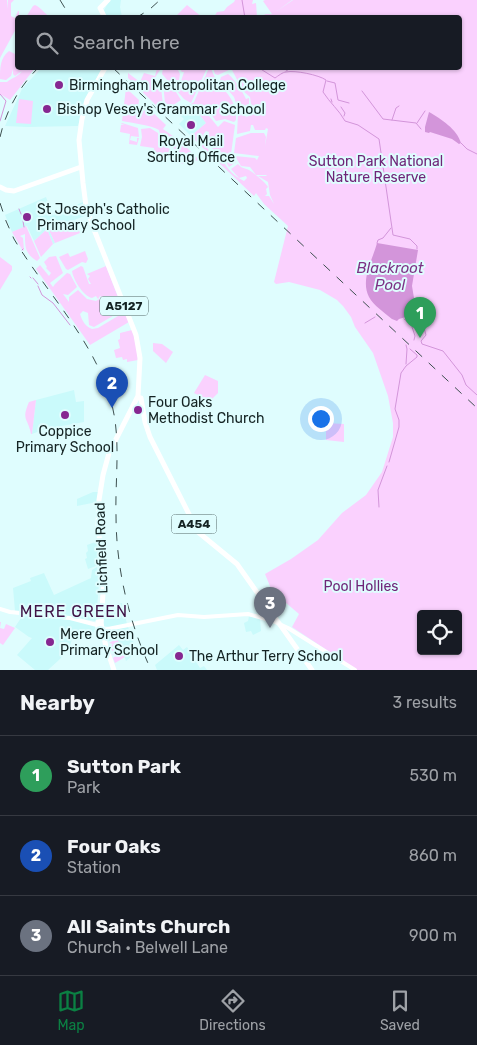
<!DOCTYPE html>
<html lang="en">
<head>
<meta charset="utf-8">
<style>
	body { margin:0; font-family:Rubik,sans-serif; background:#242831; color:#f1f3f6 }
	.controls { position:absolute; right:15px; bottom:15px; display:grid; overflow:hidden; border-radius:5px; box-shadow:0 1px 4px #0004 }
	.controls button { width:45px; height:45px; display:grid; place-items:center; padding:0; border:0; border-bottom:1px solid #363941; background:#171b24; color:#f1f3f6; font:25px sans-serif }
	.you { position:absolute; left:320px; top:418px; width:18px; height:18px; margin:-12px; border:4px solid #fff; border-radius:50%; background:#1a73e8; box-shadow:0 0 0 8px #1a73e833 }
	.badge { display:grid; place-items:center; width:32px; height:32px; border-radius:50%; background:#0b8043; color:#fff; font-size:16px; font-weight:700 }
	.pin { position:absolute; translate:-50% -41px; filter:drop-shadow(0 1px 2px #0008) }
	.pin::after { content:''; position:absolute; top:26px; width:18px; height:15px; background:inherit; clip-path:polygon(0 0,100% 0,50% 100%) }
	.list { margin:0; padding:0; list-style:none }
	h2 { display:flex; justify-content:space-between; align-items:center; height:65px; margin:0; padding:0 20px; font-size:21px }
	h2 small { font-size:16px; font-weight:400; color:#9ea1a6 }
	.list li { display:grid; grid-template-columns:32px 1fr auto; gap:15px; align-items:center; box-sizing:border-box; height:80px; padding:0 20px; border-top:1px solid #363941 }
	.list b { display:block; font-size:19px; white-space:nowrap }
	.list p { margin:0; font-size:16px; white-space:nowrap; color:#9ea1a6 }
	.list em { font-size:16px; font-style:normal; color:#9ea1a6 }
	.icon { flex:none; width:28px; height:28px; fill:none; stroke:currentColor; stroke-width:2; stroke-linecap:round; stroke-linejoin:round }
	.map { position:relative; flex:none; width:477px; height:670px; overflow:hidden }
	.search { position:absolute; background:#171b24; box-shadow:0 1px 4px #0004; left:15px; right:15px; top:15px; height:55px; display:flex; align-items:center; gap:12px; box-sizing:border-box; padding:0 18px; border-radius:5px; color:#9ea1a6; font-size:19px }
	.sheet { height:305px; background:#171b24 }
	nav { display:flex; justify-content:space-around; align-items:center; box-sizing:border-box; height:70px; border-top:1px solid #363941; background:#171b24; font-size:14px; color:#9ea1a6 }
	nav a { display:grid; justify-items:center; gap:2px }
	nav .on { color:#0b8043 }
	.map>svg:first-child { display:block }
	.built { fill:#cafafb }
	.green { fill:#fad1fe; fill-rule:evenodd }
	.water { fill:#d395da }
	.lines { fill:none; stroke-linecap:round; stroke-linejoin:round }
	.stream { stroke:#d395da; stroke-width:1 }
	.secondary { stroke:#fff; stroke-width:4 }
	.primary { stroke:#fff; stroke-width:5 }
	.rail { stroke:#3e5050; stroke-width:1; stroke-dasharray:9 9; stroke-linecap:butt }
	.poi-dot { fill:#862791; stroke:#dffdfe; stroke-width:2 }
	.labels { text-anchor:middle; stroke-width:4; stroke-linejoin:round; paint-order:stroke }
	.shield { fill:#dffdfe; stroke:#516465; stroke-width:1 }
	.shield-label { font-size:12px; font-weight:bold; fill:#142323 }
	.poi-label { font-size:14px; fill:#142323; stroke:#dffdfe; text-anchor:start }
	.park-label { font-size:14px; fill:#6f2578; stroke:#dffdfe }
	.street-label { font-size:14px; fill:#142323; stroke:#dffdfe }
	.water-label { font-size:15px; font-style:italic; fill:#7d3386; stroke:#dffdfe }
	.quarter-label { font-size:16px; letter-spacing:1px; fill:#3f1245; stroke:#dffdfe }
</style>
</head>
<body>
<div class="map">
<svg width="477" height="670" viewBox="0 0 477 670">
	<rect width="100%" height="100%" fill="#dffdfe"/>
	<!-- built -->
	<path class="built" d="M110,0H121L120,7L122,17H106L104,10Z
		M41,68H102L91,89L81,114L78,126L27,127L5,126L22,89Z
		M186,104H191L206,123L191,136L179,124L184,119L177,112Z
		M46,197L53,215L83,202L87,215L49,230L55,243L53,244L47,229L34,241L27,226L12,232L5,215Z
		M74,390L76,402L84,401V422L45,429L32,434L36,400Z
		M93,492H98L97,502L77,506V499Z
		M98,541L101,564L88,569L85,559L87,558L86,553L88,551L87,545Z
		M97,567L99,584L96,619L95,621L44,612L15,611L13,588L31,581L30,578L44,573L54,595L91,578L92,570Z
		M122,603L127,624L110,627L104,626V607Z
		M23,615L72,620L96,626V627L90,639L82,636L80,638L73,635L70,646L60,659L48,670H35L17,655L32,638L29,637L15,627Z
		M249,616L260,619L261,631L253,635L251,631L246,632L244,623L248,621Z
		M128,627L137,652L126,661L120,643L116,639L106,642L104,631Z
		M179,645L183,650L187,647L200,668L204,666L207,670H157L155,665Z"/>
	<!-- green -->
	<path class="green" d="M0,0H7L8,9V0H14L11,3V16L15,18L18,11H19V16L23,17L18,18L17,27L0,58Z
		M235,0H253L252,4L256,3L257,17H214L217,12L224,11L227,7L234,2Z
		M265,0H292L277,11L293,0H477V670H357L292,627L299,614L272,591L265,574L291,559L318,540L342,513L366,495L382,472L393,437V423L388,396L373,353L355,327L351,317L343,306L337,300L320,290L289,282L276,284L274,282L288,226L264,204L256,193L254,196L216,160L218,158L214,154H219L221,156L219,160L220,161L222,159C228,170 234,176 244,181L247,178L246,176L239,178L231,169L238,164C241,168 244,168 249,170C254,173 266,183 268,187L266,189L267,194L265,196H269L274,204L270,195L268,182L258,176H266L267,175H256L250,167L241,166L235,156L255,158L257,160L259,156L234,153L236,138L251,133H264L266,137L265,146L268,129L266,128L265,130H255L253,125H251L250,131L237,134L238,114H244L246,117L249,116L248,114L251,115L249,107H253L251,104L250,97L243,91L232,70L231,69L218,75L215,74L213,68H460V18L259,17L266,14H272L263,1ZM421,614H458V651H421Z
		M35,5C42,8 46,16 51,17H26L33,6Z
		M187,5L202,17H180L177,15Z
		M9,51L17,55L18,68H35L10,100L0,94V82H7C12,78 19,76 22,71L15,76L13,74V69L11,76L6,80L0,79C0,68 0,58 9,51Z
		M157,68L160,70L154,79L157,81L160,79L163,105L159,108L128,78V73L140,82L144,73L155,76Z
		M163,68H177L180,74L179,80L181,81L184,72H182L179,68H207L191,103L184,99L162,74Z
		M209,68H211C217,89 238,95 236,120L234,122L225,119L216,121L208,110L214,104L205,111L218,127L224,121L235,125L231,154L236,162L229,167L221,152L214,150L211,147H208L213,141L215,142L216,141L211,136V139L206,145L203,143L205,140L202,141L200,139L204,135L205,137L208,135L209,132L206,131L199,140L211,152L209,154L191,136L206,123L191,104L194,102Z
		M228,74C233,77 243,92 246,99L249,98V105L238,109L234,97L220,80L221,77Z
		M164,80L176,92L181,100L170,107L165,103L163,82Z
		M126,88L139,100L138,107L141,108V110L148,111L149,109L166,125L163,129C178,139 188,148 200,161L186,159L185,164L179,163L180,157L182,159L186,155C177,152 171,145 162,141L159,130C151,125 132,123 122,121Z
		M19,99L33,101L31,124L16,123Z
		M122,123L138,128L139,137L131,136L130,140L137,142V138H139L137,145L129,144L130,134L120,132L121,125L125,124H121Z
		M150,128L158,133L159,140L158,142H160L159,144L161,142L160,145L163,146V144L176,154L174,158L153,154L154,148L140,146L142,137L141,129Z
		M72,221L74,227L77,226L80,233L55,243L49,230Z
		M26,226L40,258L37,261C25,254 25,247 25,234L20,236L23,238L24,250L23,251L12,232Z
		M47,229L53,244L41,257L34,241Z
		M85,251L88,259L86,263L82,262L68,270L66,269L59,257L68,253L70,257Z
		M56,256L63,273L50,283L53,287L55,284L67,273L70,274L77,287L68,295L63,294L69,302V297L78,290L87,299L96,301L102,297L100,296L98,299L96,296L92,298C83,296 73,279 72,271L81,266L83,267L89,284H91L88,279L90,276L87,274L106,266L123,310L94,327L89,325L88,313L83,311L80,314C82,321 86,327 92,329L98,328L123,313L126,315L129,322L90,345L36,269L40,265L49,276L51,273L46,268L47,267L44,262L49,257Z
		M0,257L12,266V270L0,290Z
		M132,330L136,343L138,360L127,362V359L123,360L122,357L116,358L114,350L120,348L118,340L120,339V333Z
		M153,343L162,344L173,352L166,363L153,351Z
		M205,375L218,381V393L210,401L194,393Z
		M36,400L32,434H31C28,417 21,421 29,402Z
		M326,423L344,424V442L326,440Z
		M0,622H1L0,628L4,629L6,624L15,628L3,645L0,643Z
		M116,639L120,643L125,657L115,663L113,658L117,655H112L115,652L111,650L114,648L110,646L113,644L109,643Z"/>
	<!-- water -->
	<path class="water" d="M429,112C441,119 457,129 461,143L459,144L452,139L430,132L429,133L425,132V127Z
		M377,243L418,250L412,286L414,298L406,317L399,319L397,321L392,319C385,313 373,305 369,297C360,280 373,259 377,243Z"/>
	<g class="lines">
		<!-- stream -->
		<path class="stream" d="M242,0L245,18
			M259,68L275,78C278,76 283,72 286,72C295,70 319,75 326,80L323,92C330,103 339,110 345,121L358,125L379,139L393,235L410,239L417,246V249
			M286,71L291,68
			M327,81L335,83L338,100L349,103
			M362,91L383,119L416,123L421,129
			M0,94L6,101L0,121
			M331,99L332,102
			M341,107L345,113L344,116
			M392,120L396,108L399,106
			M417,123L425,111
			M461,143L467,149L477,154
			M19,209L21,214
			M22,215L24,227
			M377,243L378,240L383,238L391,228
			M22,250L23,249
			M30,277L31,278
			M33,278L38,284
			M38,286L42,295L53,303L70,325
			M404,319L413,326L417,324L419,327L424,328L426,335L421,341L422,344L443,351L462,375L466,385L477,395
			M365,323L375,317
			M412,327L415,336L414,340
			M406,345L407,349L406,364
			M389,462L399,427V420L395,409L401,373L406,366L417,357V355L410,349
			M379,507L378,490L387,466"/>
		<!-- secondary -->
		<path class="secondary" d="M0,609L10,612L70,618L97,625
			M103,630L178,615L204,617L248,614L273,621L288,628L355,670"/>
		<!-- primary -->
		<path class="primary" d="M105,18L100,8L108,0
			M105,68L87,100L82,119L79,140L83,183L86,206L93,227L136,335L140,358L138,396L109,453L103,475L99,500L98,526L104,579L101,623L106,647L114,670
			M0,187L6,190L14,191L81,167
			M141,398L145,422L150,437L198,532L237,564L312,670
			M98,622V627L100,631L102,630"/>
		<!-- rail -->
		<path class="rail" d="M60,0L71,18
			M136,18L150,9L160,0
			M113,68L477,408
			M0,137C6,111 19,87 38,68
			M0,203L6,221L14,239C47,294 96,342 112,405C121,441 115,479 116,515C116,569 129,622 151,670"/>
	</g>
	<!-- markers -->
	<g class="poi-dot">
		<circle cx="59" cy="85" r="5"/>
		<circle cx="47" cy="109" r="5"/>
		<circle cx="191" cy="125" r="5"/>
		<circle cx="27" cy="217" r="5"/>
		<circle cx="138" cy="410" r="5"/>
		<circle cx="65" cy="415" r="5"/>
		<circle cx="50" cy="642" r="5"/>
		<circle cx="179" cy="656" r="5"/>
	</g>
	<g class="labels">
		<!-- shield labels -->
		<g class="shield">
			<rect x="100" y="296.5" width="48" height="19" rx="4"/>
			<rect x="171.5" y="514.5" width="45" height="19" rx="4"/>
		</g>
		<g class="shield-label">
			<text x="124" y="310">A5127</text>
			<text x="194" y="528">A454</text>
		</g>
		<!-- poi labels -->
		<g class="poi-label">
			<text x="69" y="90">Birmingham Metropolitan College</text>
			<text x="57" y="114">Bishop Vesey's Grammar School</text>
			<text x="191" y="146" text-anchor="middle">Royal Mail<tspan x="191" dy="16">Sorting Office</tspan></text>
			<text x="37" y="214">St Joseph's Catholic<tspan x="37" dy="16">Primary School</tspan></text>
			<text x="148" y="407">Four Oaks<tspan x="148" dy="16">Methodist Church</tspan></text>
			<text x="65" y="436" text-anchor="middle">Coppice<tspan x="65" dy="16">Primary School</tspan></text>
			<text x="60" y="639">Mere Green<tspan x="60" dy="16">Primary School</tspan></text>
			<text x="189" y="661">The Arthur Terry School</text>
		</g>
		<!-- park labels -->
		<g class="park-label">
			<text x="376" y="166">Sutton Park National<tspan x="376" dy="16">Nature Reserve</tspan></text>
			<text x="361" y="591">Pool Hollies</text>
		</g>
		<!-- street labels -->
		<g class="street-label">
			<text transform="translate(101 548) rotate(-92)" y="5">Lichfield Road</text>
		</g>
		<!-- water labels -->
		<g class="water-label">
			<text x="390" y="273">Blackroot<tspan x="390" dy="17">Pool</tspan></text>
		</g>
		<!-- quarter labels -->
		<g class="quarter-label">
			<text x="74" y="617">MERE GREEN</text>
		</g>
	</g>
</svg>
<div class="controls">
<button><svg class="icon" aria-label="locate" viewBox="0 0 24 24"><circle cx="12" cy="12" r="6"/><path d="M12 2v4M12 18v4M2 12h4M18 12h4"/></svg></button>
</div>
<div class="you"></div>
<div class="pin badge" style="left:420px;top:338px;background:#2e9e5b">1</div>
<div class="pin badge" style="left:112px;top:408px;background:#1a4fb4">2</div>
<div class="pin badge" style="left:270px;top:628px;background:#6b7280">3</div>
<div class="search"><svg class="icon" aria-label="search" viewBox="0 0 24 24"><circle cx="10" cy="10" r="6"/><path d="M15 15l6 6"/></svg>Search here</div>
</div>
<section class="sheet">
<h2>Nearby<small>3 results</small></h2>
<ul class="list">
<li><span class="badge" style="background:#2e9e5b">1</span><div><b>Sutton Park</b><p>Park</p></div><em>530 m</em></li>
<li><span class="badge" style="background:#1a4fb4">2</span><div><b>Four Oaks</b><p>Station</p></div><em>860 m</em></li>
<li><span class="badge" style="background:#6b7280">3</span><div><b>All Saints Church</b><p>Church · Belwell Lane</p></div><em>900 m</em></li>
</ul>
</section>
<nav>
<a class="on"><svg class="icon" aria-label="map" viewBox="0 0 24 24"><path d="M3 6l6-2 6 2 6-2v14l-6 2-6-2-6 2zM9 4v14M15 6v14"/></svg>Map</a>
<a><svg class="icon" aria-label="directions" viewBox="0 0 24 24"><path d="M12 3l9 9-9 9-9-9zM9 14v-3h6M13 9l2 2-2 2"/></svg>Directions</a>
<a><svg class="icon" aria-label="saved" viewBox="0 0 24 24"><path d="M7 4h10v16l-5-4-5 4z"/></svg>Saved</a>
</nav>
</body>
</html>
